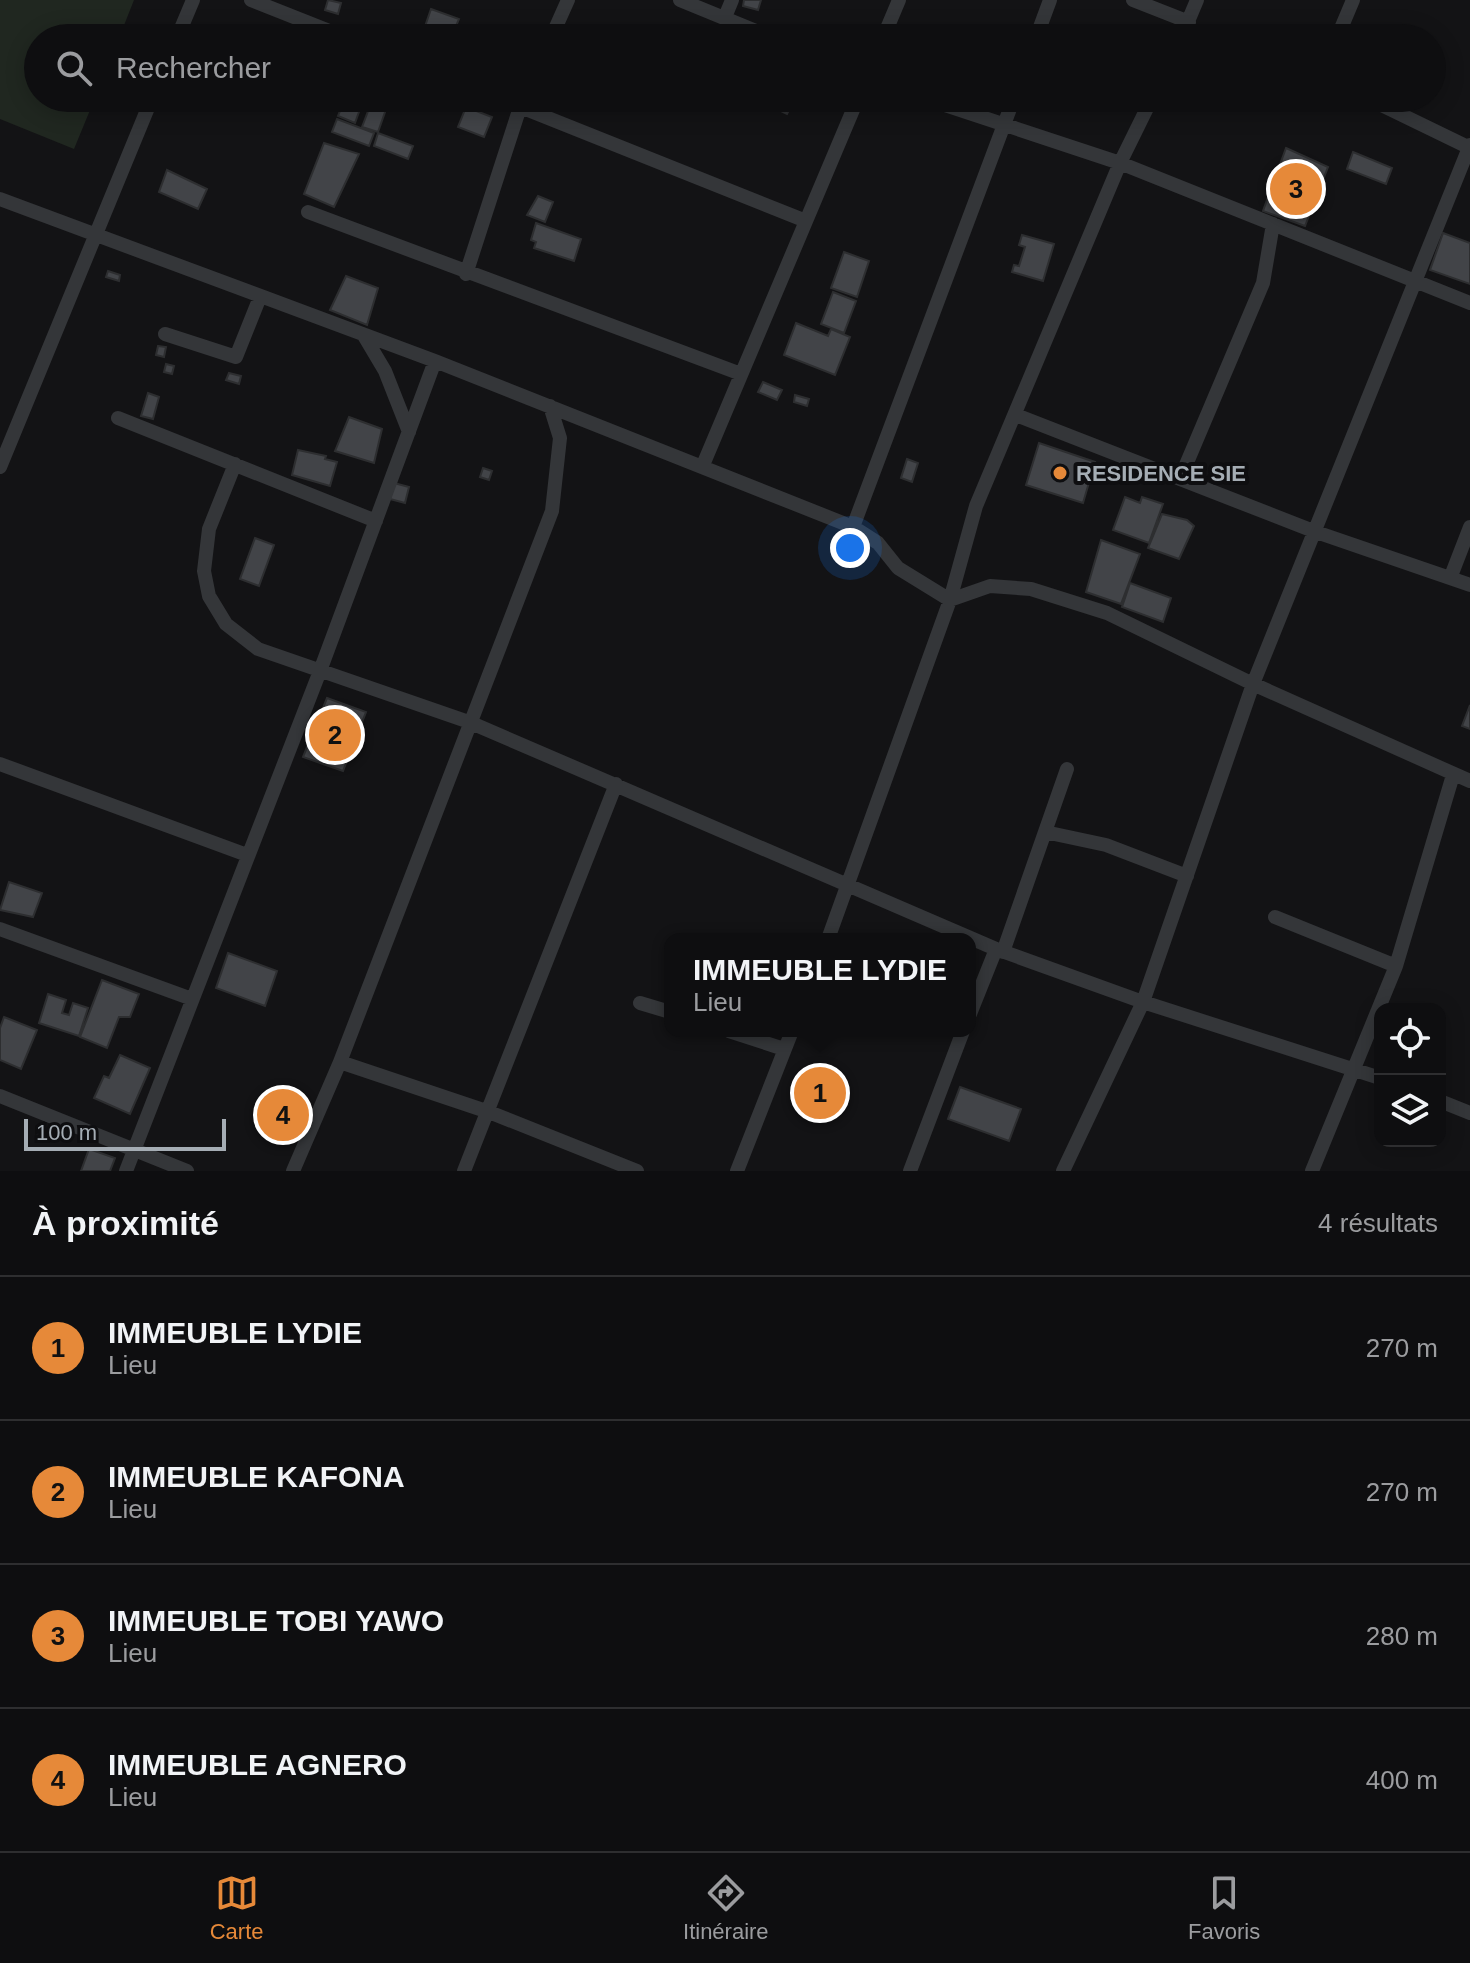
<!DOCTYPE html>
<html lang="fr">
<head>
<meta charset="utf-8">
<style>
	body { margin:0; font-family:Arial,sans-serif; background:#1c1c1e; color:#f1f3f6 }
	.controls { position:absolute; right:24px; bottom:24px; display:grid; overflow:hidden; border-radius:16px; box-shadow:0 4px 20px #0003 }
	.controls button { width:72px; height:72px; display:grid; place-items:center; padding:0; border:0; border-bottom:2px solid #2e2e30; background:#0e0e10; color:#f1f3f6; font:40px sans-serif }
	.scale { position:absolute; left:24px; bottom:20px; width:202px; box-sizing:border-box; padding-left:8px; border:4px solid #a5adb4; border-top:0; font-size:22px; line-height:28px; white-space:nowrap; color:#a5adb4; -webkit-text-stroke:6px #0e0e10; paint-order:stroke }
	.you { position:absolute; left:850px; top:548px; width:28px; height:28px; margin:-20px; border:6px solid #fff; border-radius:50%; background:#1a73e8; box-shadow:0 0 0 12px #1a73e833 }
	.badge { display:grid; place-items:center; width:52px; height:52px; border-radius:50%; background:#e68939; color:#111; font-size:26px; font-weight:700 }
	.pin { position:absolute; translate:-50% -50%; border:4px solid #fff; box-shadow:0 2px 8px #0006 }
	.popup { position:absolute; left:664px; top:933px; width:312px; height:104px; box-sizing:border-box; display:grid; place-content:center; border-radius:16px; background:#0e0e10; filter:drop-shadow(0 2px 6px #0005); font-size:26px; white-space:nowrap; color:#9b9c9f }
	.popup b { font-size:30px; color:#f1f3f6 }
	.popup::after { content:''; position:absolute; left:50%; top:100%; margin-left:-16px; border:16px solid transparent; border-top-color:#0e0e10 }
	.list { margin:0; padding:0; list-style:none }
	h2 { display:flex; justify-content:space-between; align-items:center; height:104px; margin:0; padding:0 32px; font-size:34px }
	h2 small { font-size:26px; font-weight:400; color:#9b9c9f }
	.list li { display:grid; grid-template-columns:52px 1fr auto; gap:24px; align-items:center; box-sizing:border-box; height:144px; padding:0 32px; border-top:2px solid #2e2e30 }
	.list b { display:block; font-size:30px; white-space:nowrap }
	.list p { margin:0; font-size:26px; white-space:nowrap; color:#9b9c9f }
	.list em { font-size:26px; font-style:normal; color:#9b9c9f }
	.icon { flex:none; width:44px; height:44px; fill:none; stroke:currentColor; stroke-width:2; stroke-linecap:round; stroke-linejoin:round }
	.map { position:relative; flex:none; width:1470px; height:1171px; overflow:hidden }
	.search { position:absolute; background:#0e0e10; box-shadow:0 4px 20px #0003; left:24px; right:24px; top:24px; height:88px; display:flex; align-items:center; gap:20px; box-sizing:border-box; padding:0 28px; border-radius:44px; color:#9b9c9f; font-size:30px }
	.sheet { height:680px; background:#0e0e10 }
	nav { display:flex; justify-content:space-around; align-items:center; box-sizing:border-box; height:112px; border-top:2px solid #2e2e30; background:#0e0e10; font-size:22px; color:#9b9c9f }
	nav a { display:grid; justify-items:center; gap:4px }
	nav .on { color:#e68939 }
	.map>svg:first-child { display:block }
	.green { fill:#202720 }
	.building { fill:#424448; stroke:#2d2e30; stroke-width:2 }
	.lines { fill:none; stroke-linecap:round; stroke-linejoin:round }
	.street { stroke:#343639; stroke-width:14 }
	.poi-dot { fill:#e68939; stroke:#0e0e10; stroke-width:3 }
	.labels { text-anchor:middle; stroke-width:8; stroke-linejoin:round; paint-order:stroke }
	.poi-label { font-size:22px; font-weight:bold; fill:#a5adb4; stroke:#0e0e10; text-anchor:start }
</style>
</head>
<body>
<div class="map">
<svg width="1470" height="1171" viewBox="0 0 1470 1171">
	<rect width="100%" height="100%" fill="#131315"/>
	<!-- green -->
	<path class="green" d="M0,0H134L119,38H38V98H95L74,149L0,119Z"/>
	<!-- building -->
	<path class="building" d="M328,0L341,3L338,14L325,10Z
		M744,0H761L758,10L743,6Z
		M431,9L459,19L451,38H421Z
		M234,29L260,38H231Z
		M345,98H364L355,123L338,116Z
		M373,98H390L378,132L362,127Z
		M754,98H795L787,114Z
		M466,107L492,117L484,137L458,127Z
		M337,119L374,133L369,146L332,132Z
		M378,133L413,146L408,159L374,146Z
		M324,143L359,154L334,207L304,194Z
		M1286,148L1328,167L1305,226L1263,211Z
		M1353,152L1392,168L1386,184L1347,169Z
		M167,170L207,189L198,209L159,192Z
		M538,196L553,202L545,222L527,215Z
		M536,223L581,239L574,261L534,248L536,242L531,240Z
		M1443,233L1470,243V284L1430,270Z
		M1022,235L1054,244L1043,281L1012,272L1014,265L1019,266L1025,247L1019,245Z
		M844,252L869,261L857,297L831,288Z
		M108,271L120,275L119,281L106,277Z
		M346,276L378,288L367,325L330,310Z
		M833,292L856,301L844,333L821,324Z
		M796,323L828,336L831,329L850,337L835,375L784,355Z
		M158,346L166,347L164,357L156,355Z
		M166,364L174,366L172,374L164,372Z
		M229,373L241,376L239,384L226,380Z
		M763,382L782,390L777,400L758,392Z
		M148,393L159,397L153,419L141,416Z
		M795,395L809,399L807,406L794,402Z
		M349,417L382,429L374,463L335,451Z
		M1039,443L1095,462L1083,503L1026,485Z
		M298,450L326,456L325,459L337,462L330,486L292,475Z
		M907,459L918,463L912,482L901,478Z
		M483,468L492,471L489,480L480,477Z
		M394,483L409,487L405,503L390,499Z
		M1125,497L1140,503L1142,497L1163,504L1149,543L1113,530Z
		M1162,514L1187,520L1194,526L1179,559L1148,548Z
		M255,538L274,545L259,586L240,579Z
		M1101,540L1140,554L1121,604L1086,592Z
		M1130,583L1171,598L1163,622L1122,607Z
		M327,698L366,712L343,771L303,757Z
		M1470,705V729L1462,726Z
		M9,882L42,893L33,917L0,910Z
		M228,953L277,971L265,1006L216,988Z
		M102,980L139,994L130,1017H119L107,1048L80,1037Z
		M48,994L66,1000L62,1013L69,1015L73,1003L88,1008L79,1036L39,1023Z
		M4,1017L37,1030L21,1069L0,1060V1028Z
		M120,1055L150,1068L130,1114L94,1098L104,1076L109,1078Z
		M813,1069L842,1079L826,1117L799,1108Z
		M960,1087L1021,1109L1009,1141L948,1119Z
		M274,1090L305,1101L293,1140L262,1130Z
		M89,1149L115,1158L110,1171H81Z"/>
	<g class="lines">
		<!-- street -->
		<path class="street" d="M251,0L347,38
			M680,0L773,38
			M1133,0L1189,22
			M725,17L732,0
			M177,38L193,0
			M551,38L568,0
			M883,38L899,0
			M1036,38L1050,0
			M1181,38L1197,0
			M1337,38L1353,0
			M498,98L806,221
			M924,98L1120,163L1470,303
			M1367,98L1470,148
			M0,199L435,361L853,527L878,543L898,568L950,600L990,586L1031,589L1107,613L1253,684L1470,781
			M308,212L741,374
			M466,274L523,98
			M165,334L236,357L260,297
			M363,334L385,371L409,432
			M1016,415L1316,532L1470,585
			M118,418L376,521
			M235,464L209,529L204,571L209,596L226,624L258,649L469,722L996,949L970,1014
			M703,465L858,98
			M0,467L152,98
			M1180,479L1263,283L1273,224
			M853,527L1014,98
			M1451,576L1470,527
			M0,764L247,855
			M1045,832L1106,845L1187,876
			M1275,917L1396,966
			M0,929L192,999
			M828,939L950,600L976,506L1120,163L1152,98
			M996,949L1143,1002L1380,1078
			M1003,952L1067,769
			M640,1003L670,1012
			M729,1031L784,1049
			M340,1062L489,1112L637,1171
			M0,1096L187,1171
			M1440,1101L1470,1113
			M126,1171L320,671L435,361
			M293,1171L340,1062L552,511L560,438L550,406
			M464,1171L616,784
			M737,1171L792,1031
			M910,1171L963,1031
			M1063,1171L1143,1002L1253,684L1470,145
			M1312,1171L1396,966L1453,775"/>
	</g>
	<!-- markers -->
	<circle class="poi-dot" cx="1060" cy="473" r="8"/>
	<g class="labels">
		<!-- poi labels -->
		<g class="poi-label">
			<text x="1076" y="481">RESIDENCE SIE</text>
		</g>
	</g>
</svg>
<div class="controls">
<button><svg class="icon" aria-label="locate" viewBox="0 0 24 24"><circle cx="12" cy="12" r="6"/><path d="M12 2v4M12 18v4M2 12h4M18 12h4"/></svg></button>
<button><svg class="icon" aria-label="layers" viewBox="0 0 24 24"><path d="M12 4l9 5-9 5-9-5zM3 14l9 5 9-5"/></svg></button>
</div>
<div class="scale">100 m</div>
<div class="you"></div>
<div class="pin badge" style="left:820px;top:1093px">1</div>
<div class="popup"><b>IMMEUBLE LYDIE</b>Lieu</div>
<div class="pin badge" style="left:335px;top:735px">2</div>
<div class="pin badge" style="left:1296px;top:189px">3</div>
<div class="pin badge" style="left:283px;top:1115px">4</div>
<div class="search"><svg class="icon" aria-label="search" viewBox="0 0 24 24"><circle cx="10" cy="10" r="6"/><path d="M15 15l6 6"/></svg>Rechercher</div>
</div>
<section class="sheet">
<h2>À proximité<small>4 résultats</small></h2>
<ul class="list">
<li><span class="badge">1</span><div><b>IMMEUBLE LYDIE</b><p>Lieu</p></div><em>270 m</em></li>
<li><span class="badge">2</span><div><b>IMMEUBLE KAFONA</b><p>Lieu</p></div><em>270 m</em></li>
<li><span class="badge">3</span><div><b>IMMEUBLE TOBI YAWO</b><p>Lieu</p></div><em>280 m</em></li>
<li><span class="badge">4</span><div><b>IMMEUBLE AGNERO</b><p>Lieu</p></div><em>400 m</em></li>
</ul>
</section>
<nav>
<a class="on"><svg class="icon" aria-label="map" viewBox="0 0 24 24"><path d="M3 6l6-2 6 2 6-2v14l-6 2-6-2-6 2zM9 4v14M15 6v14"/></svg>Carte</a>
<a><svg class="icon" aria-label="directions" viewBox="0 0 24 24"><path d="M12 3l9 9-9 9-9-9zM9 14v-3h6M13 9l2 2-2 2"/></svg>Itinéraire</a>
<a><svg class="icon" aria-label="saved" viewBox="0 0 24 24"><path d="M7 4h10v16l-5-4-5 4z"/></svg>Favoris</a>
</nav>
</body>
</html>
